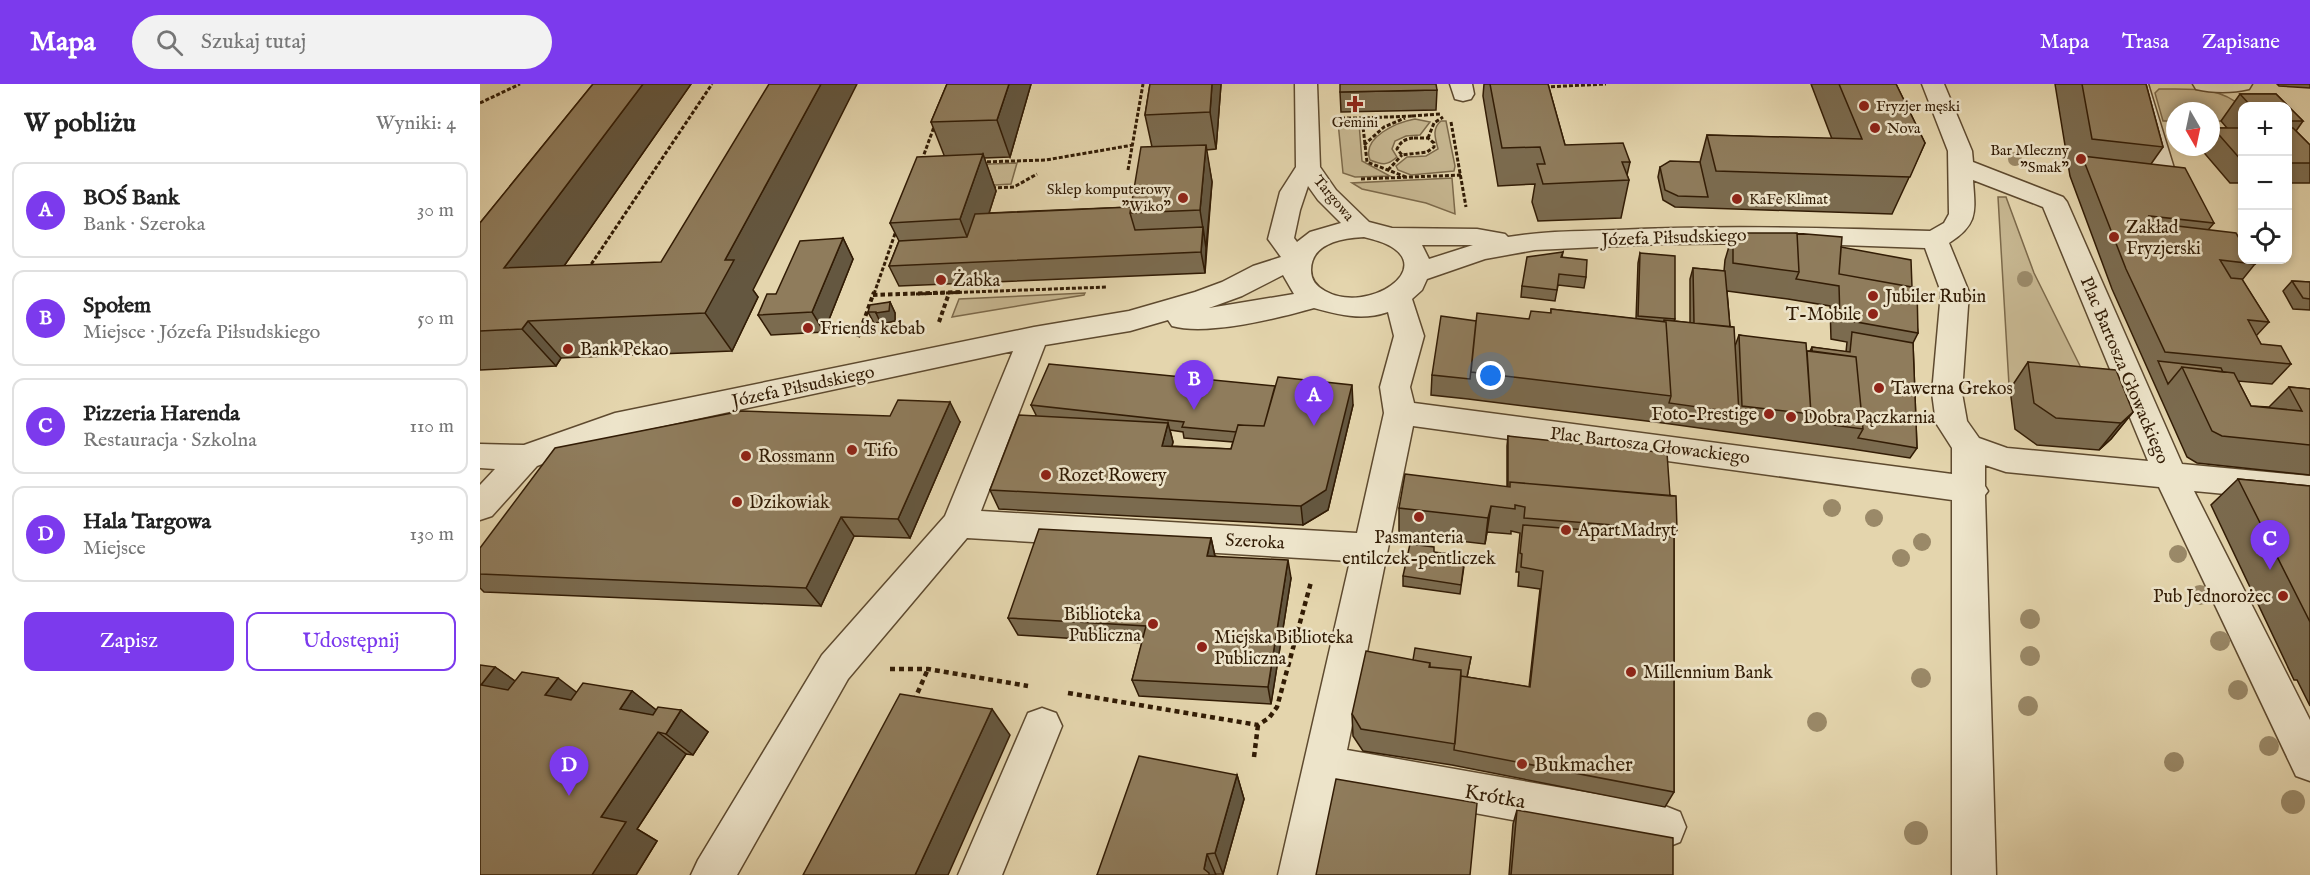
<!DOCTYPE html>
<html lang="pl">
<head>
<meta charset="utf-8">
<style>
	body { margin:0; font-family:"IM FELL English",serif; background:#f2f2f2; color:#222 }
	.controls { position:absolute; right:18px; top:18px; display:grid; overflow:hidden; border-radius:12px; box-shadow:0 3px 9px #0003 }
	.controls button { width:54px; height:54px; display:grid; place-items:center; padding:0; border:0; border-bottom:2px solid #e0e0e0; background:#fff; color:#222; font:30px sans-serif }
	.compass { position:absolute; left:1686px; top:18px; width:54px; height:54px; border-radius:50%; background:#fff; box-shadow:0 3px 9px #0003; rotate:171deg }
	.you { position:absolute; left:1011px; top:292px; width:21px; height:21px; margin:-15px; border:4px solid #fff; border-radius:50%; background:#1a73e8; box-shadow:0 0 0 9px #1a73e833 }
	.badge { display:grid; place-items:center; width:39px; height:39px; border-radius:50%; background:#7c3aed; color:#fff; font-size:20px; font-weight:700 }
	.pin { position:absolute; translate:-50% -50px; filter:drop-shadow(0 2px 3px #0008) }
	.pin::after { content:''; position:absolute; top:32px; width:21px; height:18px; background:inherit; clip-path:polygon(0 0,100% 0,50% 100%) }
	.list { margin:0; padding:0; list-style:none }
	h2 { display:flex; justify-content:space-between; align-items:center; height:78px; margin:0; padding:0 24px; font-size:26px }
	h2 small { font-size:20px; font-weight:400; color:#767676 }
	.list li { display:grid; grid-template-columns:39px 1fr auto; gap:18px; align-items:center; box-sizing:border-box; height:96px; margin:0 12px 12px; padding:0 12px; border:2px solid #e0e0e0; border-radius:12px }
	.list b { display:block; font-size:22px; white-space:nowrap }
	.list p { margin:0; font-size:20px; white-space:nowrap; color:#767676 }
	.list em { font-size:20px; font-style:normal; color:#767676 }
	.actions { display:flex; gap:12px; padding:18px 24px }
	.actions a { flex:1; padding:14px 0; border:2px solid #7c3aed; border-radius:12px; text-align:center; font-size:21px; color:#7c3aed }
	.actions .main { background:#7c3aed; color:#fff }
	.icon { flex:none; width:33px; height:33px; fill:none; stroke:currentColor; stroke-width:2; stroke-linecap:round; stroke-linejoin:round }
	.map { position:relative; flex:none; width:1830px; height:791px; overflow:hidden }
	header { display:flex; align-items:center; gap:36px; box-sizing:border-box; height:84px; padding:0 30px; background:#7c3aed; color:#fff }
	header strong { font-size:28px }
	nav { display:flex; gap:33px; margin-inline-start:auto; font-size:21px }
	.search { width:420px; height:54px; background:#f2f2f2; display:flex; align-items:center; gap:15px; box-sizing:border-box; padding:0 21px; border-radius:33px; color:#767676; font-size:22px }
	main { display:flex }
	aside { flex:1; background:#fff }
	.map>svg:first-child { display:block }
	.green { fill:#c6b690; stroke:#7c694a; stroke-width:1.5 }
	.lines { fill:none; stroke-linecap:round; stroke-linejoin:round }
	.minor-casing { stroke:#5e4a2f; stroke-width:3 }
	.path-far2 { stroke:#321c05; stroke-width:3; stroke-dasharray:4 2; stroke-linecap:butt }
	.path-far1 { stroke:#321c05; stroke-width:4; stroke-dasharray:4.5 3; stroke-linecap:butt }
	.path { stroke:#321c05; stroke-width:4.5; stroke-dasharray:5 4; stroke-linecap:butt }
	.minor { fill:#ede4ca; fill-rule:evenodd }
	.tree { fill:#9a8968 }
	.wall { fill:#7b6b4f; stroke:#321c05; stroke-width:1.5; fill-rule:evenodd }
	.shaded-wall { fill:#645740; stroke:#321c05; stroke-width:1.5 }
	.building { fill:#8f7c5c; stroke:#321c05; stroke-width:1.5 }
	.poi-dot { fill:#8f2418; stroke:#ede4ca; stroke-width:2 }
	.labels { text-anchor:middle; stroke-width:5; stroke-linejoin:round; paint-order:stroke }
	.far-poi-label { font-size:15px; fill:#321c05; stroke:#ede4ca; text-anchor:start }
	.far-street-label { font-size:15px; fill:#321c05; stroke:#ede4ca }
	.poi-label { font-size:18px; fill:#321c05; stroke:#ede4ca; text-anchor:start }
	.street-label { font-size:18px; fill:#321c05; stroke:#ede4ca }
	.near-poi-label { font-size:21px; fill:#321c05; stroke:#ede4ca; text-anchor:start }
	.near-street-label { font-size:21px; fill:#321c05; stroke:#ede4ca }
</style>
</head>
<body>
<header>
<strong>Mapa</strong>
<div class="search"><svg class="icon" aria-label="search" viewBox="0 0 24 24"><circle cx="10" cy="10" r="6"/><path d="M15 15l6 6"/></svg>Szukaj tutaj</div>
<nav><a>Mapa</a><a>Trasa</a><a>Zapisane</a></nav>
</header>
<main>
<aside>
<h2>W pobliżu<small>Wyniki: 4</small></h2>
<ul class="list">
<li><span class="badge">A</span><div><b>BOŚ Bank</b><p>Bank · Szeroka</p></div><em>30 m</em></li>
<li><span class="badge">B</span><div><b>Społem</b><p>Miejsce · Józefa Piłsudskiego</p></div><em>50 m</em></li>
<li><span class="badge">C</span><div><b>Pizzeria Harenda</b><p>Restauracja · Szkolna</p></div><em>110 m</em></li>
<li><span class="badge">D</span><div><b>Hala Targowa</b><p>Miejsce</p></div><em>130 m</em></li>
</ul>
<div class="actions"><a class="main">Zapisz</a><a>Udostępnij</a></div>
</aside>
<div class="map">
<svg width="1830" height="791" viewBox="0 0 1830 791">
	<rect width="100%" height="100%" fill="#e4d5ad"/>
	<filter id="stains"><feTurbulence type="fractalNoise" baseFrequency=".00333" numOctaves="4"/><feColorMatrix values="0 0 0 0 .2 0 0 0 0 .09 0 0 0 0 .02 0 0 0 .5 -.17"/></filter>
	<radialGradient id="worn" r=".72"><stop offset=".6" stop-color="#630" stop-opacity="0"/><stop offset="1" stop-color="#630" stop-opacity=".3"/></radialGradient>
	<!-- green -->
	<path class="green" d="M1685,5C1714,5 1740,3 1762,23V37H1731V27H1695V37H1683L1675,9L1679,5Z
		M867,35L879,39L882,77L910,92L875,93L863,89L858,38Z
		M935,35L950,38L940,51L926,52L915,57L912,65L917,73C907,82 902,81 890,76C881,53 918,38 935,35Z
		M961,37H966L975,82L974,87L931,91L918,86L916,82L927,73L946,72L958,65C956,56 951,45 961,37Z
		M537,79L531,100L500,102L458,82Z
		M972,94L975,130L946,119L882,105L872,99Z
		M1518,113H1526L1554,189L1614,310L1529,301Z
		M605,209L604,211L472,233L479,215Z"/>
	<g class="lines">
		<defs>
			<path id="minor" d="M815,0H837L840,83L856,106L889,138L912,144L997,145L1025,150L1028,153C1064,147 1101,147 1137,146C1242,141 1346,144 1450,147L1464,139L1469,130L1468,67L1442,0H1464L1492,67L1493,78L1583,113L1587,118L1702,380L1830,392V418L1714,407L1830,636V697L1816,692L1679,403L1526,388L1505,381V402L1508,407L1505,411L1516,791H1472V416L933,342L867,666L1185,722L1200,728L1206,743L1200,758L1185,764L859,704L842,791H798L870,477L487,454L368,595L257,791H211L218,776L342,571L465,432L533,267L137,352L57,382L12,432L0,436V401L15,385L0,384V360L44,361L135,329L554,243L649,227L715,208L742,198L773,182L801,173L788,155L800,108L816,83ZM1493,96L1563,123L1668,377L1527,364L1499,354L1487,337L1482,309L1489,208L1469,159C1499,140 1495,127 1493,96ZM828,102L838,116L861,139L830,148L817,158L814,154L820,126ZM884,153C891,155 900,157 906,160C958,184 888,231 845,207C836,202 831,196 831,186C831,159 863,154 884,153ZM1305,159L1445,164L1461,208L1452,309L1456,339L1472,364V390L934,319L930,303L944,252L932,215L942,206L947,195L1005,175L1055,166L1182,160ZM942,161H993L949,175ZM803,191L814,210L729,224L762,212ZM834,224C860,231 882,237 908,228L914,252L900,303L904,329L877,449L501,427L565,261L650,247L688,236L692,242C727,252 799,234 834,224Z
				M970,0H992L994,10L991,15L983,17L975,15Z
				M1646,0H1668L1697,94L1693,99L1684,102L1675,99L1671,94Z
				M1713,0H1772L1769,5C1753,9 1732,9 1716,5Z
				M562,624L576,629L582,642L522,791H478L548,629Z"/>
		</defs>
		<!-- minor casing -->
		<use href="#minor" class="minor-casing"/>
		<!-- path-far2 -->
		<path class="path-far2" d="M1065,3L1126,0
			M0,19L40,0
			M932,32L960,30
			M861,34H882
			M971,38L986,123
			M934,54H948L954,59V63L947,68L922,71L917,65C921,57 925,55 934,54Z
			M948,54L954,39L963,33
			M884,61L904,43L925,34
			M442,76L455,40
			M501,78L566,76L653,61
			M648,86L663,0
			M908,86L922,71
			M926,93L887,78L882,34L932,32
			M881,95L981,91
			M512,104L534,103L557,90
			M108,185L232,0
			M394,210L416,147
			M436,210L627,203"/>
		<!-- path-far1 -->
		<path class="path-far1" d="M393,211L480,208
			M459,238L469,209
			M378,253L394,208"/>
		<!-- path -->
		<path class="path" d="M410,585H448L548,602
			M588,609L778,641L789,634L797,623L831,498
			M434,617L448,585
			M774,673L778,641"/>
		<!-- minor -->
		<use href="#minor" class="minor"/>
	</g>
	<!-- trees -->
	<g class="tree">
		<circle cx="1535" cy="75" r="7"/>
		<circle cx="1545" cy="195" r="8"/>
		<circle cx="1352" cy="424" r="9"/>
		<circle cx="1394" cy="434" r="9"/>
		<circle cx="1442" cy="458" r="9"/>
		<circle cx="1698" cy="470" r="9"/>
		<circle cx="1421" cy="474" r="9"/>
		<circle cx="1720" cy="511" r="10"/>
		<circle cx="1550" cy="535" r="10"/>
		<circle cx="1740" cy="557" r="10"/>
		<circle cx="1550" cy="572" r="10"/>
		<circle cx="1441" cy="594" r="10"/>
		<circle cx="1758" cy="606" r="10"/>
		<circle cx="1548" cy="622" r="10"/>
		<circle cx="1337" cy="638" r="10"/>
		<circle cx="1789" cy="662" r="10"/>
		<circle cx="1694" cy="678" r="10"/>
		<circle cx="1813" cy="718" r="12"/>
		<circle cx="1436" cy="749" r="12"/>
	</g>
	<!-- wall -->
	<path class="wall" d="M113,0H211L84,182L273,206L278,213L252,267L81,274L76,282L0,286V139Z
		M467,0H551L530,73L504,74L516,107L509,129L651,123L672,63L665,31L670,0H741L736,65L726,66L732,98L725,189L419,202L409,182L419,157L410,139L464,71L451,38Z
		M1004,0H1068L1085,61L1150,78L1147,91L1149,96L1141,134L1058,137L1052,118L1055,100L1018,102L1003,12Z
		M1331,0H1416L1445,59L1412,130L1195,123L1183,116L1178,93L1180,83L1220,78L1227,51L1352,55Z
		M1575,0H1666L1683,63L1671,80L1734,139L1728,146L1775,180L1762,196L1789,238L1776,252L1781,260L1811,280L1792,300L1758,297L1771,322L1789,323L1809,303L1830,305V391L1717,379L1707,373L1632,205L1590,92Z
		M1797,0H1830V4L1799,2Z
		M957,6L956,26L861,28L860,8Z
		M1760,10H1796L1823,37L1816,47L1830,61V99H1808V22H1762V99H1750L1720,64V63H1731V48L1733,44H1747L1741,37Z
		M1253,149L1361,163L1432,203L1438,249L1433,259L1437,364L1430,374L1372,365L1183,339L988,315L951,311L952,291L996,237L1049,235L1071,229V225L1156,235L1158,179L1160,169L1195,235L1194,237L1210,239V195L1213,184L1244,187L1245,176ZM1247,207L1308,215L1350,222L1351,255L1367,258L1366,268L1332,263L1330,267H1327L1259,251L1255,262L1250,243Z
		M363,154L373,175L344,248L291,251L278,231L296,210Z
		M1083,168L1082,173L1106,193L1104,204L1078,201L1075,217L1041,213L1042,202Z
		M1812,197L1830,198V226L1813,225L1803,207Z
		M410,218L415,229V237L401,240L400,238L394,239L388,228Z
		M1548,278L1653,328L1631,355L1619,366L1557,361L1535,345L1530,305Z
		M551,321H873L848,426L823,441L519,425L510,406L556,331ZM690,346L703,348L704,354L753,358L751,365L692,362L693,358Z
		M480,338L430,454L374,452L341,522L4,508L0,504V464Z
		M1028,352L1190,412L1197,446L1194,453V708L1185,723L972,681L883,667L873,652L872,630L933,576L991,573L987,593L1049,603L1060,505L1038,502L1039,488H1036L1040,449L1031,447V450L1007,448L1005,460L919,450V424L1027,403V362Z
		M1758,395L1830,402V622L1817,596H1814L1731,421Z
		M731,454L735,472L811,494L791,620L659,612L652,596L662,559L538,551L528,534Z
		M954,468L984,482L980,510L923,502V492Z
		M15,583L35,597L97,608L152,607L176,626H201L228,648L213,671L206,670L157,745L177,757L156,791Z
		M757,691L764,715L743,790L617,791Z
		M1037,726L1193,791H1029L1033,740Z"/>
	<!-- shaded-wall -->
	<path class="shaded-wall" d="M163,0H211L56,222L24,184Z
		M341,0H377L273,206L278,213L252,267L225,229L245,176Z
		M529,0H551L530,73L517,36Z
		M732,0H741L736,65L730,28Z
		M726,61L732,98L726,164L720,126Z
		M503,70L516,107L495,173L480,135Z
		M723,143L726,164L725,189L721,168Z
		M363,154L373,175L344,248L332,228Z
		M410,218L415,229V237L401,240L396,229Z
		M48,237L81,274L76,282L42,245Z
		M872,301L873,321L848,426L823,441L821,422Z
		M470,318L480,338L430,454L418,435Z
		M1653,328L1631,355L1619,366L1641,339Z
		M688,339L693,358L687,381L682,362Z
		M1011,422L1007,448L1005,460L1008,434Z
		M361,433L374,452L341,522L326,504Z
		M731,454L735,473L727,472Z
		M808,476L811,494L791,620L788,603Z
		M15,583L48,606L35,624L1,601Z
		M78,594L108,617L96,634L65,611Z
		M152,607L180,629L169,647L140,625Z
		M512,625L530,651L468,791H435Z
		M201,626L228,648L213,671L186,650Z
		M178,648L206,670L157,745L177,757L156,791H112L121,733Z
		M757,691L764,715L743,790L735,769Z
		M727,770L736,791H726L724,785Z"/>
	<!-- building -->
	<path class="building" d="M113,0H163L24,184L181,178L289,0H341L245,176H254L225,229L48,237L42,245L0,247V139Z
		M467,0H529L517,36L451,38Z
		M670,0H732L730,28L665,31Z
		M860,0H956L957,6L860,8Z
		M1010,0H1068L1085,61L1143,59L1150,78H1142L1149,96L1063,100L1057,80H1065L1060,63L1022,64Z
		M1359,0H1416L1445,59L1430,93L1236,87L1227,51L1382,55Z
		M1602,0H1666L1683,63L1612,55Z
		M1760,10H1796L1823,37H1808V22H1771Z
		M1733,44H1762V77Z
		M1808,44H1813L1830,61V79H1808Z
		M726,61L720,126L650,129L661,63Z
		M503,70L480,135L410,139L437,73Z
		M1602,72L1705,84L1734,139L1669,132L1672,139L1756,149L1762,159V176H1773L1775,180L1740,176L1751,194L1762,195L1789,238L1768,236L1781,260L1801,262L1811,280L1685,268L1646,185Z
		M1190,77L1220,78L1228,113L1198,112L1185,106L1180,83Z
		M651,123L650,129L655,146L723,143L721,168L409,182L419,157L487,153L495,130Z
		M1253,149H1317L1319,188L1253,179Z
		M1314,149L1362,153L1359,190L1437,204L1438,249L1360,235L1359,202L1316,195L1319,188L1317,149Z
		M363,154L332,228L278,231L287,210H296L320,157Z
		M1361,163L1431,176L1432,203L1359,190Z
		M1083,168L1081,173L1107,176L1106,193L1079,190L1077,206L1042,202L1047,173Z
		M1160,169L1195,172V235L1158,232Z
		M1213,184L1245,187L1250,243L1214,239Z
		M1812,197L1830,198V215L1823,214Z
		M410,218L409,227L396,229V228H388L390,221Z
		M1071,225L1186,238L1191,312L991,288L997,229L1049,235L1051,227L1071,229Z
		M961,232L996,237L990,295L952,291Z
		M1184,236L1254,243L1259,329L1189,319L1191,312L1186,238H1184Z
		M1372,248L1433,259L1437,364L1378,354L1383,345L1376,273L1332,267V263L1370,268Z
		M1259,251L1326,259L1331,330L1262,322Z
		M1327,267L1376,273L1383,345L1328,338L1331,330Z
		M1678,277L1741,284L1743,288L1702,283L1688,300Z
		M1548,278L1636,286L1653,328L1641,339L1576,334L1554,319Z
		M569,280L795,302L784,342L758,341L756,348L702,343L704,338L551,321Z
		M1702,283L1754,289L1771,322L1822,327L1809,303L1830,305V361L1742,352L1732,347Z
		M798,293L872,301L846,406L821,422L510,406L539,331L688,339L682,362L751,365L758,341L784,342Z
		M418,316L470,318L418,435L361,433L326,504L0,490V464L75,364L262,327L410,332Z
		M1028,352L1187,369L1190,412L1030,398V403H1028Z
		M925,390L1030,403V398L1196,412L1197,446L1044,434L1045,423L1035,421V425L1011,422L1008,434L919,424Z
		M1758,395L1830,402V538Z
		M1043,441L1194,453V708L974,666L981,592L1050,603L1063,487L1041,483L1042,470L1040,469Z
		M559,445L731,454L727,472L808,476L788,603L652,596L666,542L528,534Z
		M930,460L954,463V468L985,472L981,501L923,492Z
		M935,564L991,573L987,593L981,592V586L950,583V579L933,576Z
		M886,567L950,579L949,583L981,586L975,660L881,645L872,630Z
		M0,581L15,583L1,601L28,606L42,588L78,594L65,611L91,616L103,599L152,607L140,625L173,631L178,623L201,626L186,650L178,648L121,733L146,738L112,791H0Z
		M420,610L512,625L435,791H323Z
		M659,672L757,691L735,769L727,770L724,785L729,789V791H617Z
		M856,695L997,719L990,791H836Z
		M1037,726L1193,754V791H1031Z"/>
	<!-- markers -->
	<g class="poi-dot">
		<path d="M872 11h6v6h6v6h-6v6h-6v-6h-6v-6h6z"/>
		<circle cx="1384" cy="22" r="6"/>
		<circle cx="1395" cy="44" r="6"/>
		<circle cx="1601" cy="75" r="6"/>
		<circle cx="703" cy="114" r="6"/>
		<circle cx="1257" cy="115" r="6"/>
		<circle cx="1634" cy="153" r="6"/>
		<circle cx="461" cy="196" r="6"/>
		<circle cx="1393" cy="212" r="6"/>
		<circle cx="1393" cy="230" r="6"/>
		<circle cx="328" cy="244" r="6"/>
		<circle cx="88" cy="265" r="6"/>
		<circle cx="1399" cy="304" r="6"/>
		<circle cx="1289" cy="330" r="6"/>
		<circle cx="1311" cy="333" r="6"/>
		<circle cx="372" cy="366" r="6"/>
		<circle cx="266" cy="372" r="6"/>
		<circle cx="566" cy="391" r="6"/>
		<circle cx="257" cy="418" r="6"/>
		<circle cx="939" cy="433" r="6"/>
		<circle cx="1086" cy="446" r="6"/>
		<circle cx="1803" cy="512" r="6"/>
		<circle cx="673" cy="540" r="6"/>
		<circle cx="722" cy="563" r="6"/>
		<circle cx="1151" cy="588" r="6"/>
		<circle cx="1042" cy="680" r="6"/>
	</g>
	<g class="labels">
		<!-- far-poi labels -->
		<g class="far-poi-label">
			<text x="1396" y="27">Fryzjer męski</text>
			<text x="875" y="43" text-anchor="middle">Gemini</text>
			<text x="1407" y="49">Nova</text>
			<text x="1589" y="71" text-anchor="end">Bar Mleczny<tspan x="1589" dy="17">"Smak"</tspan></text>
			<text x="691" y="110" text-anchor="end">Sklep komputerowy<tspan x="691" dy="17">"Wiko"</tspan></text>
			<text x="1269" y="120">KaFe Klimat</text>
		</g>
		<!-- far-street labels -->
		<g class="far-street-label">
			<text transform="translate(854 114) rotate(50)" y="5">Targowa</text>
		</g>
		<!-- poi labels -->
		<g class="poi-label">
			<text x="1646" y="149">Zakład<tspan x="1646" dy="21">Fryzjerski</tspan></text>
			<text x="473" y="202">Żabka</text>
			<text x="1405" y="218">Jubiler Rubin</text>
			<text x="1381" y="236" text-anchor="end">T-Mobile</text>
			<text x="340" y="250">Friends kebab</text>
			<text x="100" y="271">Bank Pekao</text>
			<text x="1411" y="310">Tawerna Grekos</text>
			<text x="1277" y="336" text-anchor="end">Foto-Prestige</text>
			<text x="1323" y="339">Dobra Pączkarnia</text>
			<text x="384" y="372">Tifo</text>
			<text x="278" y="378">Rossmann</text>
			<text x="578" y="397">Rozet Rowery</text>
			<text x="269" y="424">Dzikowiak</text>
			<text x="1098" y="452">ApartMadryt</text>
			<text x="939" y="459" text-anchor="middle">Pasmanteria<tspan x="939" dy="21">entilczek-pentliczek</tspan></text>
			<text x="1791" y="518" text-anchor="end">Pub Jednorożec</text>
			<text x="661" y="536" text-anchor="end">Biblioteka<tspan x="661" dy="21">Publiczna</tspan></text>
			<text x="734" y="559">Miejska Biblioteka<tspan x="734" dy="21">Publiczna</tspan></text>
			<text x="1163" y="594">Millennium Bank</text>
		</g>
		<!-- street labels -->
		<g class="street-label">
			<text transform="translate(1194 153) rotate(-2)" y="6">Józefa Piłsudskiego</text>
			<text transform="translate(1645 286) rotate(67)" y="6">Plac Bartosza Głowackiego</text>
			<text transform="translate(323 302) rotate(-12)" y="6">Józefa Piłsudskiego</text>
			<text transform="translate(1170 361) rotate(7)" y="6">Plac Bartosza Głowackiego</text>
			<text transform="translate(775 457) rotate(3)" y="6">Szeroka</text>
		</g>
		<!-- near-poi labels -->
		<g class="near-poi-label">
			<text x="1054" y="687">Bukmacher</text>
		</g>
		<!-- near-street labels -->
		<g class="near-street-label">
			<text transform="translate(1015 712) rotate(10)" y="7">Krótka</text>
		</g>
	</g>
	<rect width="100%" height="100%" filter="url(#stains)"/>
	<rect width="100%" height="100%" fill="url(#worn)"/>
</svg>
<div class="controls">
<button>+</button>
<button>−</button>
<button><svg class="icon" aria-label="locate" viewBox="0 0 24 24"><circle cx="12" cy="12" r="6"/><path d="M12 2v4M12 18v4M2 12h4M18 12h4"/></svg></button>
</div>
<svg class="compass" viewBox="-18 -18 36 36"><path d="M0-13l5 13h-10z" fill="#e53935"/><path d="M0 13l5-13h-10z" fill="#767676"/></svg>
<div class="you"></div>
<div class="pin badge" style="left:834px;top:342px">A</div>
<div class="pin badge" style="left:714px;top:326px">B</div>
<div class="pin badge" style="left:1790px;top:486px">C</div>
<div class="pin badge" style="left:89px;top:712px">D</div>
</div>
</main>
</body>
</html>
